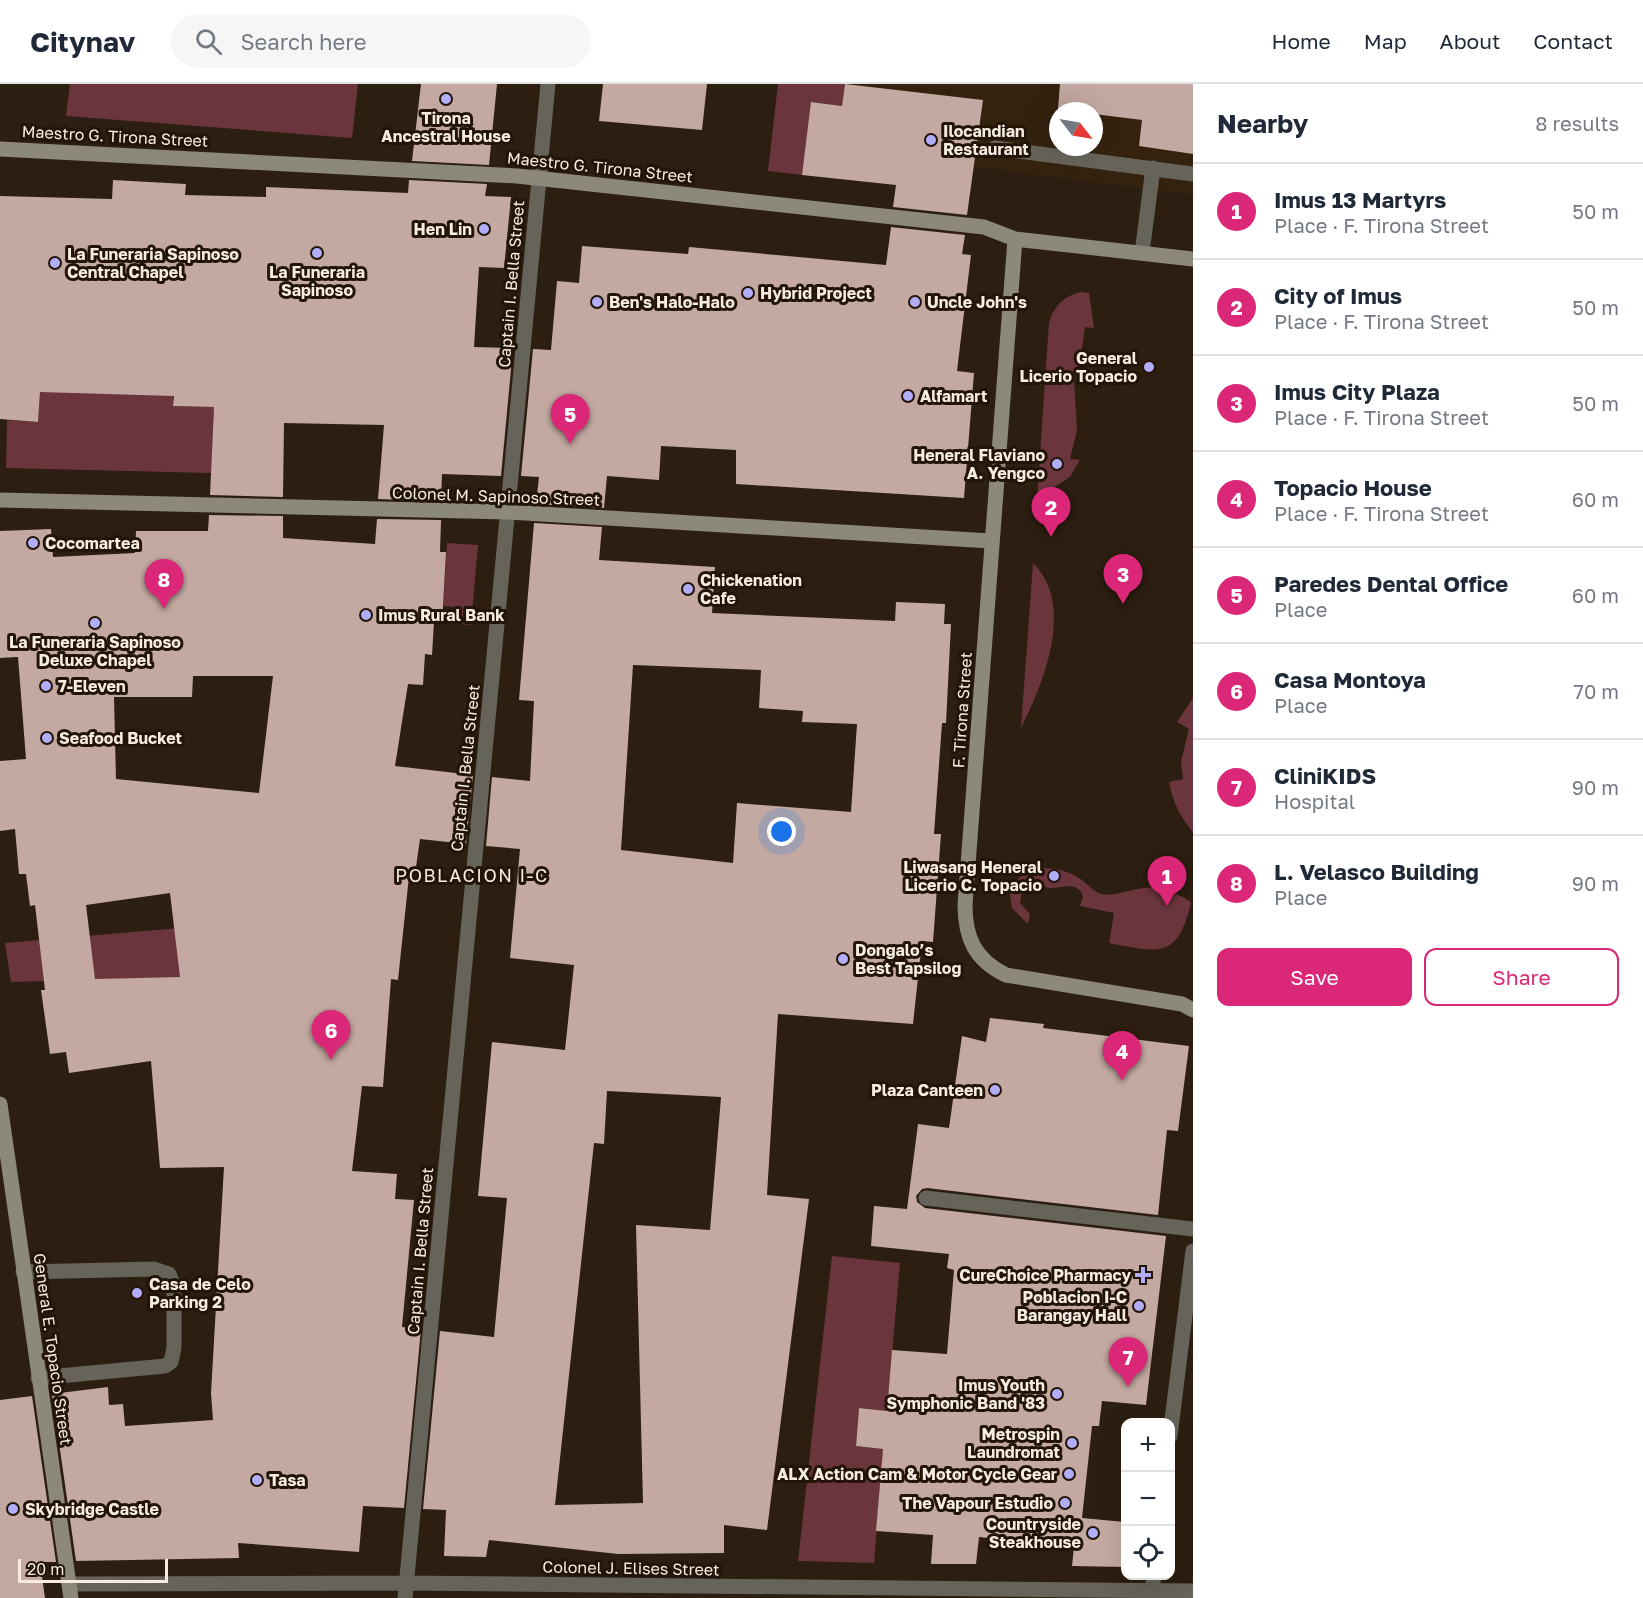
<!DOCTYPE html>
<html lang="en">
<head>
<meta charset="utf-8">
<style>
	body { margin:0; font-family:"Golos Text",sans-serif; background:#f6f6f7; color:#1f2937 }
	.controls { position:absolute; right:18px; bottom:18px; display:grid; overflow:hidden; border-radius:12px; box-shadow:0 6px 24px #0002 }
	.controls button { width:54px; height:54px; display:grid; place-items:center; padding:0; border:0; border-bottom:2px solid #e0e1e3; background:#fff; color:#1f2937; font:30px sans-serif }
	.compass { position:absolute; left:1049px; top:18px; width:54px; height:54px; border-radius:50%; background:#fff; box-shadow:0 6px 24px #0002; rotate:121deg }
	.scale { position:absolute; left:18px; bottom:15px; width:150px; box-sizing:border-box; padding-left:6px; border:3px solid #f6ece3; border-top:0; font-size:16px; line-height:21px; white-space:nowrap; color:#f6ece3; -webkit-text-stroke:4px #221507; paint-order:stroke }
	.you { position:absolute; left:782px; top:748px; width:21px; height:21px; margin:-15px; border:4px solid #fff; border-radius:50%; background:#1a73e8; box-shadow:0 0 0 9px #1a73e833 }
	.badge { display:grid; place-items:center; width:39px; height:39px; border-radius:50%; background:#db2777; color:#fff; font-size:20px; font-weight:700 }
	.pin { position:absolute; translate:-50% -50px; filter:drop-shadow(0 2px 3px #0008) }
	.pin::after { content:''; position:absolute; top:32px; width:21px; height:18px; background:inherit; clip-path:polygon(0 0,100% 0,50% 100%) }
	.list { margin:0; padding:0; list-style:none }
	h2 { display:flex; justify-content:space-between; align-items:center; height:78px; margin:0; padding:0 24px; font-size:26px }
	h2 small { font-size:20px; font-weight:400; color:#747a83 }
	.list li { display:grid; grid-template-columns:39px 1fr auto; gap:18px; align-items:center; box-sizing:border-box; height:96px; padding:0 24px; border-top:2px solid #e0e1e3 }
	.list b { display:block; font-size:22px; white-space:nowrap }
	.list p { margin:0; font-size:20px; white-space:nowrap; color:#747a83 }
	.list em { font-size:20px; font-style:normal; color:#747a83 }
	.actions { display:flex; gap:12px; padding:18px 24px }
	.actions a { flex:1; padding:14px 0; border:2px solid #db2777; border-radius:12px; text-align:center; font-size:21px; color:#db2777 }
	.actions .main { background:#db2777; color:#fff }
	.icon { flex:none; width:33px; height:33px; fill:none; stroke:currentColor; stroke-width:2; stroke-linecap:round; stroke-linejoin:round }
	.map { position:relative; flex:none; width:1193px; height:1514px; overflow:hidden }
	header { display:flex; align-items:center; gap:36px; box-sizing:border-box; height:84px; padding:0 30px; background:#fff; border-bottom:2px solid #e0e1e3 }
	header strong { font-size:28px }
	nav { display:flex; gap:33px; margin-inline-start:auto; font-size:21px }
	.search { width:420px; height:54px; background:#f6f6f7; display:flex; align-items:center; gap:15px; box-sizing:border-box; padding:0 21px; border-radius:33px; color:#747a83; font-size:22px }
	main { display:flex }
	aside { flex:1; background:#fff }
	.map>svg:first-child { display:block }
	.built { fill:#34220e; fill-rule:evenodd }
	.green { fill:#6b353e }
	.building { fill:#c3a9a1; fill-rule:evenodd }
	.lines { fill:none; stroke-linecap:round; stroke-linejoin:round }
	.service { stroke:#65635a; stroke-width:15 }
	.minor { stroke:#65635a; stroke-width:15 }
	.tertiary { stroke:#65635a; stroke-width:15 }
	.secondary { stroke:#8c887a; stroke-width:15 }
	.poi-dot { fill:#b2adf9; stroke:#221507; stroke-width:2 }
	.labels { text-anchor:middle; stroke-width:6; stroke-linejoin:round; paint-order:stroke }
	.poi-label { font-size:16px; font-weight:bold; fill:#f6ece3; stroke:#221507; text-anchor:start }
	.street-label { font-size:16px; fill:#f6ece3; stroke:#221507 }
	.neighbourhood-label { font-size:18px; letter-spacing:1.5px; fill:#f6ece3; stroke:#221507 }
</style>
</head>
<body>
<header>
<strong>Citynav</strong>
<div class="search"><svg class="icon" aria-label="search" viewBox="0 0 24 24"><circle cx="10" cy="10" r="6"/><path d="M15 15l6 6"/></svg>Search here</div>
<nav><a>Home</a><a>Map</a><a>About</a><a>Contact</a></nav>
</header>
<main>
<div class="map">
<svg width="1193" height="1514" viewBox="0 0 1193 1514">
	<rect width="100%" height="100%" fill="#2c1e10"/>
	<!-- built -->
	<path class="built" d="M848,0H1193V111L973,83L982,16ZM1058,27H1094V63H1058Z"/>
	<!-- green -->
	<path class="green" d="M70,0H358L352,54L66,32Z
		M778,0H845L842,22L812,18L802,91L768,87Z
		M1081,208L1089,209L1094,244L1085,243L1081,271L1074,296L1077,346L1070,375L1080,376L1070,393L1037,414L1049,238C1055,221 1064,212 1081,208Z
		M176,268L173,322L214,323L211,389L6,384L7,336L38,338L40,308Z
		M447,459L478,461L471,541L455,539L456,523L443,522Z
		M1033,479C1076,521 1043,600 1021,644Z
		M1193,614V748C1180,733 1173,718 1169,698L1183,695L1181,677L1189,645L1177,638Z
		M1042,784C1057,784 1069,787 1082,796C1088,801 1093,807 1101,810C1110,812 1119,809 1129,807C1152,800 1170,804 1191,818C1178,877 1157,868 1109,859L1114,829L1080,822L1083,812C1077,796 1061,805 1049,804C1039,802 1035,797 1026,802L1022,807L1020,819L1030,830L1028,840L1012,824L1009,803L1024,790Z
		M192,843L190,893L11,898L5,859Z
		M832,1172L900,1179L887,1327L859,1324L856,1362L883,1365L874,1479L798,1477Z"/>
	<!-- building -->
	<path class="building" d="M421,0H497L489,81L412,77Z
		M603,0H707L702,46L599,37Z
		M845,0L983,16L967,131L893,123L896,101L802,91L811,18L842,22Z
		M1060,0H1193V70L1139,62L1142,36L1094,30V27L1058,25Z
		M113,96L186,100L185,111L266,113V103L408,109L409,96L487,100L485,112L511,113L504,184L479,183L474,263L513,264L501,392L442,390L441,417L378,415L384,341L284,339L283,413L210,411L214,323L173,322L174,312L40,308L38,338L0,335V112L112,115Z
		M891,143L965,151L962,170L971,171L957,287L974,289L964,414L736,400V366L661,362L659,396L607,392L604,424L536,420L539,393L521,392L533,265L551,266L557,197L579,199L582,162L688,170L689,163L886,181Z
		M209,431L283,432V454L375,460L377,435L441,436L440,468H446L442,539L434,538L432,571L425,570L423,601L408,600L395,682L473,691L466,760L420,755L416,783H410L398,896L391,895L383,1003L362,1002L352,1087L397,1090L395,1115L414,1116L402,1243L421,1245L404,1424L363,1422L359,1468L238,1459L239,1474L76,1477L52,1310L108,1303L109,1321L123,1320L125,1342L213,1336L211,1309L224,1083L160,1084L151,977L69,989L66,968L50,970L41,906H45L35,821L30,822L26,790H19L15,745L0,747V677L26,675L18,573L0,574V447L51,445L53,473L135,469L136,447H208ZM193,592H273L259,709L116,695L114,613H192ZM170,809L180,893L95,895L86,821Z
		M534,439L602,443L599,476L715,483L712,529L895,537L896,518L945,520L944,540H951L946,639H942L934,750H941L933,858L922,857L913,940L778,930L767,1111L809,1115L767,1446L724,1441V1469L618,1470L489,1456L486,1473L444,1472L446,1426L423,1425L440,1247L494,1253L507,1114L478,1112L492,958L565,966L574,881L510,874L520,765L486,762L492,693L530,697L534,617L519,616ZM633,581L761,586L759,624L803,627L802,638L857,640L851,728L737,719L733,779L621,766ZM607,1007L721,1013L710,1146L636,1141L643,1419L555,1421L594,1059L604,1060Z
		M990,934L1044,940L1043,944L1189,962L1178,1047L1167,1046L1158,1131L927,1104L922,1105L916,1112L917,1118L925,1124L1166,1152L1146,1321L1102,1317L1099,1342H1092L1082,1434L1125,1438V1483L1072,1482L1074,1463L979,1453L976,1480H931L933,1451L876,1447L883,1365L856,1362L859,1324L887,1327L892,1266L947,1270L954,1186L947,1184L949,1170L871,1162L874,1122L907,1125L918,1040L949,1044L962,952L986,958Z
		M32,1312L56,1478H40L45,1514H0V1316Z"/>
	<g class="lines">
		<!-- service -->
		<path class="service" d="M995,64L1193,90
			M1142,169L1153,84
			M926,1114L1193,1145
			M23,1188L154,1185L169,1190L174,1203V1264L171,1278L165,1282L38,1294"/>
		<!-- minor -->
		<path class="minor" d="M69,1500L406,1499L1193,1507
			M405,1514L548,0"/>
		<!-- tertiary -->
		<path class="tertiary" d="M1170,1352L1193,1167
			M1151,1514L1154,1492"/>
		<!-- secondary -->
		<path class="secondary" d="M0,65L517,92L984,143L1015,155L1193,175
			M1015,155L965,821C965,854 975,876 1006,891L1182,920L1193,926
			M0,416L508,428L991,457
			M0,1020L71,1514"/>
	</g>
	<!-- markers -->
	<g class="poi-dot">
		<circle cx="446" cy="15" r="6"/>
		<circle cx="931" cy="56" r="6"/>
		<circle cx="484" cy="145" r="6"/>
		<circle cx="317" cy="169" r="6"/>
		<circle cx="55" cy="179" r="6"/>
		<circle cx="748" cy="209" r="6"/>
		<circle cx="597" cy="218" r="6"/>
		<circle cx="915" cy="218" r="6"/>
		<circle cx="1149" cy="283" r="6"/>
		<circle cx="908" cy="312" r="6"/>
		<circle cx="1057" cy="380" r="6"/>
		<circle cx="33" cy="459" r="6"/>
		<circle cx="688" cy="505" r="6"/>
		<circle cx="366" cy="531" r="6"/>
		<circle cx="95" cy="539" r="6"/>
		<circle cx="46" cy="602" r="6"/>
		<circle cx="47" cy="654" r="6"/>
		<circle cx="1054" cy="792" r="6"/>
		<circle cx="843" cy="875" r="6"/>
		<circle cx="995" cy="1006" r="6"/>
		<path d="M1140 1182h6v6h6v6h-6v6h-6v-6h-6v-6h6z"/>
		<circle cx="137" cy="1209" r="6"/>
		<circle cx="1139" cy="1222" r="6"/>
		<circle cx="1057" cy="1310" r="6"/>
		<circle cx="1072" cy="1359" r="6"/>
		<circle cx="1069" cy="1390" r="6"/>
		<circle cx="257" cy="1396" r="6"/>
		<circle cx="1065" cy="1419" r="6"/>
		<circle cx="13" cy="1425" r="6"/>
		<circle cx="1093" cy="1449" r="6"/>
	</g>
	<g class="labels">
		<!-- poi labels -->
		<g class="poi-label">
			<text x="446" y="40" text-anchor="middle">Tirona<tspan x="446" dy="18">Ancestral House</tspan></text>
			<text x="943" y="53">Ilocandian<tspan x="943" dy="18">Restaurant</tspan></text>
			<text x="472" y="151" text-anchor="end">Hen Lin</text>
			<text x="67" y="176">La Funeraria Sapinoso<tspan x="67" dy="18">Central Chapel</tspan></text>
			<text x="317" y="194" text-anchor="middle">La Funeraria<tspan x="317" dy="18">Sapinoso</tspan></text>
			<text x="760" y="215">Hybrid Project</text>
			<text x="609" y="224">Ben's Halo-Halo</text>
			<text x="927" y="224">Uncle John's</text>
			<text x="1137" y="280" text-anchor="end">General<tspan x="1137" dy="18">Licerio Topacio</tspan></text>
			<text x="920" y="318">Alfamart</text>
			<text x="1045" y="377" text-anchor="end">Heneral Flaviano<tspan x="1045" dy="18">A. Yengco</tspan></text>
			<text x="45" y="465">Cocomartea</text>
			<text x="700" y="502">Chickenation<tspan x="700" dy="18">Cafe</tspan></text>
			<text x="378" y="537">Imus Rural Bank</text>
			<text x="95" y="564" text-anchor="middle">La Funeraria Sapinoso<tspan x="95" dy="18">Deluxe Chapel</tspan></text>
			<text x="58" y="608">7-Eleven</text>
			<text x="59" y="660">Seafood Bucket</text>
			<text x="1042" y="789" text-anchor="end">Liwasang Heneral<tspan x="1042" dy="18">Licerio C. Topacio</tspan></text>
			<text x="855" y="872">Dongalo’s<tspan x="855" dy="18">Best Tapsilog</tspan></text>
			<text x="983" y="1012" text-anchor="end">Plaza Canteen</text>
			<text x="1131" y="1197" text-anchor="end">CureChoice Pharmacy</text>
			<text x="149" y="1206">Casa de Celo<tspan x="149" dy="18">Parking 2</tspan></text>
			<text x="1127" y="1219" text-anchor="end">Poblacion I-C<tspan x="1127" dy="18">Barangay Hall</tspan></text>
			<text x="1045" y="1307" text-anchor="end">Imus Youth<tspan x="1045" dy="18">Symphonic Band '83</tspan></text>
			<text x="1060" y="1356" text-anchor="end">Metrospin<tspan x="1060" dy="18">Laundromat</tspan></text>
			<text x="1057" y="1396" text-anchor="end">ALX Action Cam &amp; Motor Cycle Gear</text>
			<text x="269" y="1402">Tasa</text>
			<text x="1053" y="1425" text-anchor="end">The Vapour Estudio</text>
			<text x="25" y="1431">Skybridge Castle</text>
			<text x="1081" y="1446" text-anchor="end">Countryside<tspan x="1081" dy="18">Steakhouse</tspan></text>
		</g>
		<!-- street labels -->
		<g class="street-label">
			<text transform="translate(115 52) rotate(3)" y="6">Maestro G. Tirona Street</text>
			<text transform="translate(600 83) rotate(6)" y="6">Maestro G. Tirona Street</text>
			<text transform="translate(511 200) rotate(-85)" y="6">Captain I. Bella Street</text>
			<text transform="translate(496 412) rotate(2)" y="6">Colonel M. Sapinoso Street</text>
			<text transform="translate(962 626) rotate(-86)" y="6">F. Tirona Street</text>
			<text transform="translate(465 684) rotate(-84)" y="6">Captain I. Bella Street</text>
			<text transform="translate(420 1167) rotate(-85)" y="6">Captain I. Bella Street</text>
			<text transform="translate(53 1265) rotate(82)" y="6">General E. Topacio Street</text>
			<text transform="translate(631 1484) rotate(1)" y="6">Colonel J. Elises Street</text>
		</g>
		<!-- neighbourhood labels -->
		<g class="neighbourhood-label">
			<text x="472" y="798">POBLACION I-C</text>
		</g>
	</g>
</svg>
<div class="controls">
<button>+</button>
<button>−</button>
<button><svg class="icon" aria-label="locate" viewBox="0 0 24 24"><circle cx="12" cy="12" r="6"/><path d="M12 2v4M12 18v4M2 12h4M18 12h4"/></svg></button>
</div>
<svg class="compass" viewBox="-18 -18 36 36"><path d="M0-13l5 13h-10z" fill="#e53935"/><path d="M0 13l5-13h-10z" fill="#747a83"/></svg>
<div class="scale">20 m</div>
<div class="you"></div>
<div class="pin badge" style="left:1167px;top:822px">1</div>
<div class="pin badge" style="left:1051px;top:453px">2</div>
<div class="pin badge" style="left:1123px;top:520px">3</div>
<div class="pin badge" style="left:1122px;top:997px">4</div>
<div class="pin badge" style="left:570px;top:360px">5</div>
<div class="pin badge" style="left:331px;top:976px">6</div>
<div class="pin badge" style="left:1128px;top:1303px">7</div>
<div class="pin badge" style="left:164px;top:525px">8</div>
</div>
<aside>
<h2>Nearby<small>8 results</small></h2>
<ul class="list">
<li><span class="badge">1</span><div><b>Imus 13 Martyrs</b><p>Place · F. Tirona Street</p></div><em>50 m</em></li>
<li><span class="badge">2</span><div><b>City of Imus</b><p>Place · F. Tirona Street</p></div><em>50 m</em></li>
<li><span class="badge">3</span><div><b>Imus City Plaza</b><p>Place · F. Tirona Street</p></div><em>50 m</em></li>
<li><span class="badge">4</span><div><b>Topacio House</b><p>Place · F. Tirona Street</p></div><em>60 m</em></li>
<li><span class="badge">5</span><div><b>Paredes Dental Office</b><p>Place</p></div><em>60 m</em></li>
<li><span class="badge">6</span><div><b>Casa Montoya</b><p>Place</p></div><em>70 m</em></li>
<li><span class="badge">7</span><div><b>CliniKIDS</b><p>Hospital</p></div><em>90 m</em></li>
<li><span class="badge">8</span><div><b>L. Velasco Building</b><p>Place</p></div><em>90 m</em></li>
</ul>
<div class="actions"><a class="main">Save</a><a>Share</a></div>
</aside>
</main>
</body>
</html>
